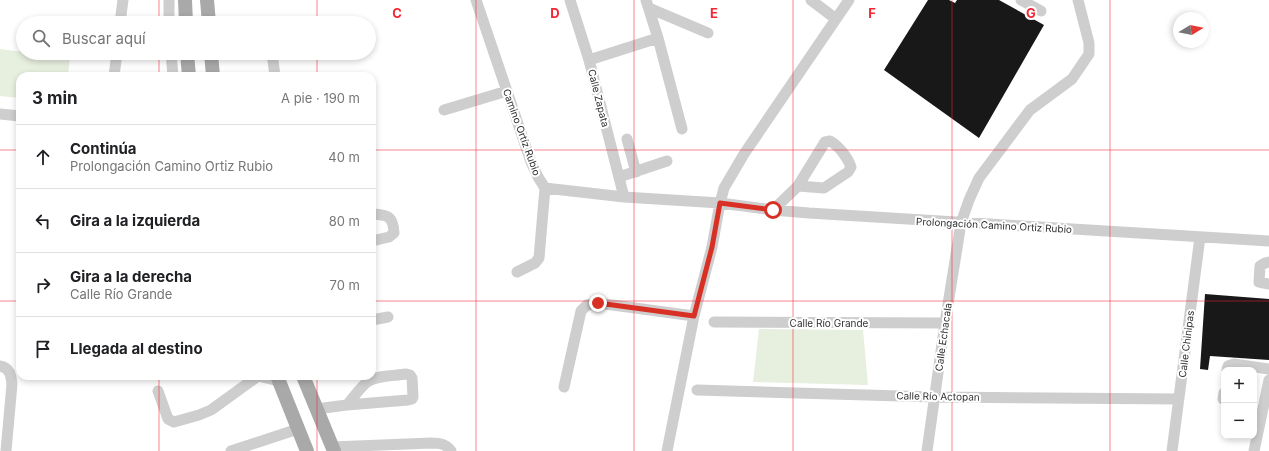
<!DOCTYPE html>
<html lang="es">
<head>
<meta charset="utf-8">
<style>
	body { margin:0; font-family:Inter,sans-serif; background:#f6f6f6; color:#202124 }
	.controls { position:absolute; right:12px; bottom:12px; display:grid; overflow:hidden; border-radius:8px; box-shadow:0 2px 6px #0003 }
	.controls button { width:36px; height:36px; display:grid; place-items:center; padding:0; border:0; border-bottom:1px solid #e0e0e0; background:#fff; color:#202124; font:20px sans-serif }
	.compass { position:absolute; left:1173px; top:12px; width:36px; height:36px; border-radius:50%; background:#fff; box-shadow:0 2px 6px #0003; rotate:80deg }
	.stop { position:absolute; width:12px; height:12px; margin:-9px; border:3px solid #d93025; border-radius:50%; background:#fff }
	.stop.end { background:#d93025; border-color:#fff; box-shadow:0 1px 4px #0008 }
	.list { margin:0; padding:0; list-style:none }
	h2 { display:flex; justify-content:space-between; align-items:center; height:52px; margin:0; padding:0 16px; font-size:17px }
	h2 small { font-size:13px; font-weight:400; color:#757577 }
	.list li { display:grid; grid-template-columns:26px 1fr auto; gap:12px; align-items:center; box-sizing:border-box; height:64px; padding:0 16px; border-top:1px solid #e0e0e0 }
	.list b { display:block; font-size:15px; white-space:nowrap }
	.list p { margin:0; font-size:13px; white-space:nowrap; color:#757577 }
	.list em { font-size:13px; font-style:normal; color:#757577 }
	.icon { flex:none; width:22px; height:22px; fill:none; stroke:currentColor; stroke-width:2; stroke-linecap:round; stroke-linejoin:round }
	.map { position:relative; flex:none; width:1269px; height:451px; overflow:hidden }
	.search { position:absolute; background:#fff; box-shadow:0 2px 6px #0003; left:16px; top:16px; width:360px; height:44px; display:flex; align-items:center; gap:10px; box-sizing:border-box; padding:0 14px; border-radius:22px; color:#757577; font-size:15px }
	.panel { position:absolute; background:#fff; box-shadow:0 2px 6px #0003; left:16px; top:72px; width:360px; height:308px; border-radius:12px }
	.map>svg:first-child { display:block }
	.green { fill:#e7efdf }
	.building { fill:#181818 }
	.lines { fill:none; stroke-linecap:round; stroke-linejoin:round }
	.minor { stroke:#cecece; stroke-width:11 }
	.major { stroke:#a9a9a9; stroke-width:14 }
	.route { stroke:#d93025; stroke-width:5 }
	.grid { fill:none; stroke:#f42734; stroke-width:1; stroke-opacity:0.55 }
	.labels { text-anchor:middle; stroke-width:4; stroke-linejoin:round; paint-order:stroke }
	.street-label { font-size:10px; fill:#313131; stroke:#fff }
	.grid-label { font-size:13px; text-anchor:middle; font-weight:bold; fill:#f42734; stroke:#fff; stroke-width:4; stroke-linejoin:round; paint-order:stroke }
</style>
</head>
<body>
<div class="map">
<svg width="1269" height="451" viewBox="0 0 1269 451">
	<rect width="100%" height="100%" fill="#fff"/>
	<!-- green -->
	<path class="green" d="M0,49L23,52V53L70,57L68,76H20V98L0,96Z
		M759,329L863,330L868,385L753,382Z"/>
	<!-- building -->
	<path class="building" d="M928,0H949L955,3L957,0H999L1044,25L979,138L884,70Z
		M1205,294L1269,299V360L1210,356L1208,370L1200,369Z"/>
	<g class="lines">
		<!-- minor -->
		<path class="minor" d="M169,0V23
			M476,0L531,162L538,177L545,188L624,197L720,203L773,210L809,213L1269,241
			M570,0L589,60L624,197
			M646,0L658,38L682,129
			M811,0L836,19
			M1021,0L1041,11
			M649,8L708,33
			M120,23L123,0
			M213,23H261
			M171,53L173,76
			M272,53L275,76
			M589,60L658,38
			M114,76L117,53
			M444,110L507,91
			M0,114L20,116
			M627,139L636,172
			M619,177L667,161
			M773,210L798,186L825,142L830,141C839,146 848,158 851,167L848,172L824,188L798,186
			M372,214C387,215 393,215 394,233L389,237L372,241
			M1269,262L1265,263L1260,266L1259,282L1269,284
			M517,272L535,263L539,258L545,188
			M372,320L388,317
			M714,322L945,323
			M0,366C10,368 11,375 12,384L6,451
			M1227,370L1228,366L1234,364L1269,369
			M258,376L279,381
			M564,387L581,311L587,305L598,303L694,316
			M697,390L935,397L1179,399
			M158,391L168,419L174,422L199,415L211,410L258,376
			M1223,399L1224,393
			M316,409L347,405L408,400L412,399L413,397L412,378L410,375L406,374C394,376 375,375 366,383C359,389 353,398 347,405
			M332,447L431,443C440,443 446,444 451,451
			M231,451L298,429
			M667,451L694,316L712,247L720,203L724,188L744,154L849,0
			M927,451L945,323L961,223L969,200L979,178L1030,110L1072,79L1089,54V43L1078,0
			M1172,451L1200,237
			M1254,451L1269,380"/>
		<!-- major -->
		<path class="major" d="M185,0L186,23
			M207,0L209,23
			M187,53L189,76
			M211,53L213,76
			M277,376L307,451
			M303,376L334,451"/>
	</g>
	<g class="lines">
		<!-- route -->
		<path class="route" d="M598,303L694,316L712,247L720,203L773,210"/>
	</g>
	<!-- grid -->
	<path class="grid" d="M159,0V23M317,0V23M476,0V451M634,0V451M793,0V451M952,0V451M1110,0V451M159,53V76M317,53V76M0,150H20M372,150H1269M0,301H20M372,301H1269M159,376V451M317,376V451"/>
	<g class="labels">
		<!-- street labels -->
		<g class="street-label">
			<text transform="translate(599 98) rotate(76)" y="4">Calle Zapata</text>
			<text transform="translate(522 132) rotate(70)" y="4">Camino Ortíz Rubio</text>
			<text transform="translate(994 225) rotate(3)" y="4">Prolongación Camino Ortiz Rubio</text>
			<text x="829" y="327">Calle Río Grande</text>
			<text transform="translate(943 337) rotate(-82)" y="4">Calle Echacala</text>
			<text transform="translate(1186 344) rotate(-83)" y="4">Calle Chinipas</text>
			<text transform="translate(938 396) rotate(1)" y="4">Calle Río Actopan</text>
		</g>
	</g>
	<g class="grid-label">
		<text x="397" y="18">C</text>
		<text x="555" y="18">D</text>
		<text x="714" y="18">E</text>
		<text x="872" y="18">F</text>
		<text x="1031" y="18">G</text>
	</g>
</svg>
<div class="controls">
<button>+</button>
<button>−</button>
</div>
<svg class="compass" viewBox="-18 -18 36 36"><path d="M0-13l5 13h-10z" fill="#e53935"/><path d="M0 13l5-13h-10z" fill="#757577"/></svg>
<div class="stop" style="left:773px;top:210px"></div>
<div class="stop end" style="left:598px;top:303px"></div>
<div class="search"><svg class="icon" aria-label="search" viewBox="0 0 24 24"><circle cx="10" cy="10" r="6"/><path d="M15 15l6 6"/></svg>Buscar aquí</div>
<section class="panel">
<h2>3 min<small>A pie · 190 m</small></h2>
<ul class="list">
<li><svg class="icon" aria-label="ahead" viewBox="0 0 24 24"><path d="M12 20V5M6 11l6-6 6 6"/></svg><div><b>Continúa</b><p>Prolongación Camino Ortiz Rubio</p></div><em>40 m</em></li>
<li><svg class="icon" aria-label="left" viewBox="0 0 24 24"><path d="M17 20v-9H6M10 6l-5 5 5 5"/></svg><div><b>Gira a la izquierda</b></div><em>80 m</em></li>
<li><svg class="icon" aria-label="right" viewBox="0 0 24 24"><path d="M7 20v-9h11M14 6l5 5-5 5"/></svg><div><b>Gira a la derecha</b><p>Calle Río Grande</p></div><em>70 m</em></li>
<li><svg class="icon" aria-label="arrive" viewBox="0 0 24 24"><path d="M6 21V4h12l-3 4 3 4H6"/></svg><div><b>Llegada al destino</b></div></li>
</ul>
</section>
</div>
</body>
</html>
